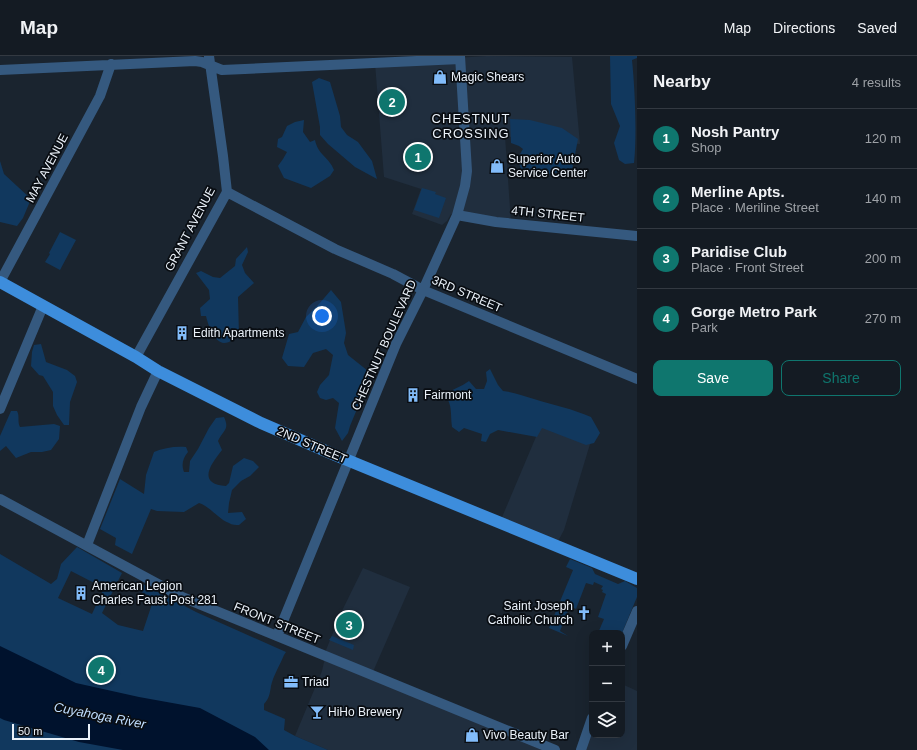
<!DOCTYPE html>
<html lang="en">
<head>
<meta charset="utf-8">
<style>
	body { margin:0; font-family:Helvetica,sans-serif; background:#1d242b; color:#f1f3f6 }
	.controls { position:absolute; right:12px; bottom:12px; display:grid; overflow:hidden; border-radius:8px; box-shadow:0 4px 16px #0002 }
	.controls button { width:36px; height:36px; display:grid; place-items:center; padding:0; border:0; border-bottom:1px solid #333941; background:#141b23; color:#f1f3f6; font:20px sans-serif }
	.scale { position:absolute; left:12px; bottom:10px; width:78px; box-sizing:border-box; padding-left:4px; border:2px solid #ebf2fa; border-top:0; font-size:11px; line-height:14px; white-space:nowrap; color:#ebf2fa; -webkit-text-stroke:3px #090d12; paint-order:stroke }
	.you { position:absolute; left:322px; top:260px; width:14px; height:14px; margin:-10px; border:3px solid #fff; border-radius:50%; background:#1a73e8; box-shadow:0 0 0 6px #1a73e833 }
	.badge { display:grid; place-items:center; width:26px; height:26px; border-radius:50%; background:#0f766e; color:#fff; font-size:13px; font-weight:700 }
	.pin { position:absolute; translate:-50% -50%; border:2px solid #fff; box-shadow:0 1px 4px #0006 }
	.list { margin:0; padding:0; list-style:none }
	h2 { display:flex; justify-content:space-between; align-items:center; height:52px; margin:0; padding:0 16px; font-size:17px }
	h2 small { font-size:13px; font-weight:400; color:#9da1a6 }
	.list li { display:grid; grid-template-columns:26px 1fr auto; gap:12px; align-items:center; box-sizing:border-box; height:60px; padding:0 16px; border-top:1px solid #333941 }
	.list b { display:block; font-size:15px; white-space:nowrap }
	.list p { margin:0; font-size:13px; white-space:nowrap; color:#9da1a6 }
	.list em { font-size:13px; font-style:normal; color:#9da1a6 }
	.actions { display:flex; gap:8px; padding:12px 16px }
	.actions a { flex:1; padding:9px 0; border:1px solid #0f766e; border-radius:8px; text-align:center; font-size:14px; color:#0f766e }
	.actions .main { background:#0f766e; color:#fff }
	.icon { flex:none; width:22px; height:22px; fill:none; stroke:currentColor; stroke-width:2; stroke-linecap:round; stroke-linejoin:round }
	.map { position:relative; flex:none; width:637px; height:694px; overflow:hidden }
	header { display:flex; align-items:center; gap:24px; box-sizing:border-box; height:56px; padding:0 20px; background:#141b23; border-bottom:1px solid #333941 }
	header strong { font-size:19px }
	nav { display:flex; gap:22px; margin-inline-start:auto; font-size:14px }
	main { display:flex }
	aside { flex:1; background:#141b23 }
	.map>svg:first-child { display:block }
	.built { fill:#202e3e }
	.green { fill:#11385e; fill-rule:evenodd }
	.water { fill:#00122d }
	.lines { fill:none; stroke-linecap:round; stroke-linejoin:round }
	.minor { stroke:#35597f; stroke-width:10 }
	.major { stroke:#3d8ddc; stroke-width:12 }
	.labels { text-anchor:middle; stroke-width:3.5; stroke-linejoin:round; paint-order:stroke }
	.poi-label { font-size:12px; fill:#ebf2fa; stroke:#090d12; text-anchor:start }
	.street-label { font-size:12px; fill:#ebf2fa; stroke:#090d12 }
	.neighbourhood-label { font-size:13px; letter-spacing:1px; fill:#ebf2fa; stroke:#090d12 }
	.water-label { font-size:13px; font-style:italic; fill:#c0deff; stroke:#090d12 }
</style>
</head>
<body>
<header>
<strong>Map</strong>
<nav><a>Map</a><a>Directions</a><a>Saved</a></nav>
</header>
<main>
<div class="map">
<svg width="637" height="694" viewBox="0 0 637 694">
	<rect width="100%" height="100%" fill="#1a242f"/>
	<!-- built -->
	<path class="built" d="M487,0L572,1L580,88L536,85L505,80L511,167L496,166L451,158L447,165L442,169L412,158L421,133L384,121L375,7Z
		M541,369L590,388L564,474L556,489L500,466Z
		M363,512L410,531L372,618L324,599L341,557Z
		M325,602L550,694H328L295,680L322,615Z
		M622,628L637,635V694H583L592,671V679H622Z"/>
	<!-- green -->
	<path class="green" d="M610,0H637V2L632,4C635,33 637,80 634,107L625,108L619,104L614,87L620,70L611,48Z
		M319,22L330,26L340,60L341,71L347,79L358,86L372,105L377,123L355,111L328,88L320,79V71L312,26Z
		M510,63L530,64L562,72L578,83L572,114L530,121L522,115L517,103L523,93L519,90L511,87Z
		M304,64L303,76L310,86L315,84C318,99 329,101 334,114L330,120L311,132L284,122L278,110L283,103L287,96L277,91L278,83L282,81L287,70L295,66Z
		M0,105L4,118L31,143L23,162L17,170L0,166Z
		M422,132L436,136L435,138L446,142L439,162L414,154Z
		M60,176L76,184L60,214L45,206L50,198L49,197Z
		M247,191L248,196L242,209L245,217L254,227L238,241L239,280C235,282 230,287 224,287C214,286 208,269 206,260H201L200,252L210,243L209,234L196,217L201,215L213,221L220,222L235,210L236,203Z
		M331,234L341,246L346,277L344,287L348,299L368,315L369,324L350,370L348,377L342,385L335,372L339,347L333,342L326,344L320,342L317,336L320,329L329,319L333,299L326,293L313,297L304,311L288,310L282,302L289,278L298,276L306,261L319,248Z
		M41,288L46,306L67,314L75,320L77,326L70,346L69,369H64L57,359L53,350V336L43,320L39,319L31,310L32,296L34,289Z
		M490,313L498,329L503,335C514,336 523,340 534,343C553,349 573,353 591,361L600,377L594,387L586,389L542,372L537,381L498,374L490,378L486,386L481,385L482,378L464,372L459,376L452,371C450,358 453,350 445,339C452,333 461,331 469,325L476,333H484L487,325L486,316Z
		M11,355H17C20,360 17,365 20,371L54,368L60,370L59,383L51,394L42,396H31L16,402L6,390L0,395V380Z
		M224,361C230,374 223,374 218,385L222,394C210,409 197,428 226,430L229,427L233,410L244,402L253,405L259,411L250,420L241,425L232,434L229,447L228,457L242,456L246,463L239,469C236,469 232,469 229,467C218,463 211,451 199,447L184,456L157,455L151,453L132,498L115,489L116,482L100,473L120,423L144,438L146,419L154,396C163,392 175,390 186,391L188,396C183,402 181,408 184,416H189L190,405L198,393L209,372L216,362Z
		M77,491L122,517L102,557L118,569L143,575L154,542L131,531L133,526L137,525L196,556L286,596L284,599C280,609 273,620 271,630C270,637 269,643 264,648V654L285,663L284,674L295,680L328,694H0V498L51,528L57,523L61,508ZM71,515L104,532L92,558L58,542Z
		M570,503L592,512L595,518L618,528L625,525L637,532V541L622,577H598L604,563L598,561L606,538L602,536L603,534L601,533L603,530L594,526L593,529L586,527L576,553L570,550L560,575L568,580L549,572L573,514L566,511Z
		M332,580L354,589L353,594L329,584Z"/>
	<!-- water -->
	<path class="water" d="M0,590L76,627L139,641L200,652L255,681L269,694H123L79,686L4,664L0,662Z"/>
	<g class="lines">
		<!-- minor -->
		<path class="minor" d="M0,14L195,5L202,6L222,14L460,3
			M227,136L335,193L393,218L423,234L637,323
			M457,159L496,166L637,180
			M0,226L100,40L111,8
			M136,301L227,136L223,100L209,0
			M0,353L43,250
			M0,443L182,541L555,694
			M87,489L141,351L158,315
			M277,580L396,288L423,234L457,159L465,130L467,115L460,0
			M622,590L637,555
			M581,694L592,662"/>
		<!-- major -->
		<path class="major" d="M0,226L136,301L158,315L261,367L335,399L637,523"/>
	</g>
	<!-- icons -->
	<defs>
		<symbol id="shop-bare" viewBox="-9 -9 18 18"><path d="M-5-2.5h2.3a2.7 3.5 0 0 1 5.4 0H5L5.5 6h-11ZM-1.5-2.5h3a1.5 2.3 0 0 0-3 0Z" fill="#82bcfa" stroke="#090d12" stroke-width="2.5" paint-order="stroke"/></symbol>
		<symbol id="building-bare" viewBox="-9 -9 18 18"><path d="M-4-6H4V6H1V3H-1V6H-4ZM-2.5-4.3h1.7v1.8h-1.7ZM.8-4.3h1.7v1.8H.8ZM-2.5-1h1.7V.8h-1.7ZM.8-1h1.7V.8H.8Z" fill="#82bcfa" stroke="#090d12" stroke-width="2.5" paint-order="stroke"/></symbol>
		<symbol id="church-bare" viewBox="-9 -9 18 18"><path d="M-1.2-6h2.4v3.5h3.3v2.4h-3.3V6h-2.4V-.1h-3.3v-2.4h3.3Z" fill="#82bcfa" stroke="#090d12" stroke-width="2.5" paint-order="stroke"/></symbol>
		<symbol id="office-bare" viewBox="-9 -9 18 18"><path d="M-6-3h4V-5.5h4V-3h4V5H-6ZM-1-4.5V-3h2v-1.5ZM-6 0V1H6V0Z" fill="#82bcfa" stroke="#090d12" stroke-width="2.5" paint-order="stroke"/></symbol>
		<symbol id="bar-bare" viewBox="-9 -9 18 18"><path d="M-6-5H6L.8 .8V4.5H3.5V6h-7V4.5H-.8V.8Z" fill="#82bcfa" stroke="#090d12" stroke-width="2.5" paint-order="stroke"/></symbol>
	</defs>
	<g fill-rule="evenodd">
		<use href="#shop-bare" x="430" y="11" width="20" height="20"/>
		<use href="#shop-bare" x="487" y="100" width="20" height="20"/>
		<use href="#building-bare" x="172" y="267" width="20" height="20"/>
		<use href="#building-bare" x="403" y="329" width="20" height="20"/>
		<use href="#building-bare" x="71" y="527" width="20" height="20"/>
		<use href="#church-bare" x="574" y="547" width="20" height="20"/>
		<use href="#office-bare" x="281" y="616" width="20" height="20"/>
		<use href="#bar-bare" x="307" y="646" width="20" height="20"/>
		<use href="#shop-bare" x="462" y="669" width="20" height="20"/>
	</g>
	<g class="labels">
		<!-- poi labels -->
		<g class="poi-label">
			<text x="451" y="25">Magic Shears</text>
			<text x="508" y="107">Superior Auto<tspan x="508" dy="14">Service Center</tspan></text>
			<text x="193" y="281">Edith Apartments</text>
			<text x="424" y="343">Fairmont</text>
			<text x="92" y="534">American Legion<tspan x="92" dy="14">Charles Faust Post 281</tspan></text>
			<text x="573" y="554" text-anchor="end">Saint Joseph<tspan x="573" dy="14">Catholic Church</tspan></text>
			<text x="302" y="630">Triad</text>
			<text x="328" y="660">HiHo Brewery</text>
			<text x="483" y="683">Vivo Beauty Bar</text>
		</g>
		<!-- street labels -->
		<g class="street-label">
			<text transform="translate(47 112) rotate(-62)" y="4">MAY AVENUE</text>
			<text transform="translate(548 158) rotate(6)" y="4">4TH STREET</text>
			<text transform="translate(190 173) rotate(-62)" y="4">GRANT AVENUE</text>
			<text transform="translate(467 238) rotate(23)" y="4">3RD STREET</text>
			<text transform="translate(384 289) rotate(-66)" y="4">CHESTNUT BOULEVARD</text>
			<text transform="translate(312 389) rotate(23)" y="4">2ND STREET</text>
			<text transform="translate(277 567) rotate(22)" y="4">FRONT STREET</text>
		</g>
		<!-- neighbourhood labels -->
		<g class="neighbourhood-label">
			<text x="471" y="67">CHESTNUT<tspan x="471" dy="15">CROSSING</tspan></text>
		</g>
		<!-- water labels -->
		<g class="water-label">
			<text transform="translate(100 659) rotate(11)" y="5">Cuyahoga River</text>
		</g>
	</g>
</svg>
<div class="controls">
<button>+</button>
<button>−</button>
<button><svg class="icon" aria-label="layers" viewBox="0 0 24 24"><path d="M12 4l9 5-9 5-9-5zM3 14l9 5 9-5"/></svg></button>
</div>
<div class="scale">50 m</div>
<div class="you"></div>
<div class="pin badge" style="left:418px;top:101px">1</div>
<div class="pin badge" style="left:392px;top:46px">2</div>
<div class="pin badge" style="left:349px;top:569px">3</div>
<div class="pin badge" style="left:101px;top:614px">4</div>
</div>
<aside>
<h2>Nearby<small>4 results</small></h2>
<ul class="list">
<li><span class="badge">1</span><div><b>Nosh Pantry</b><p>Shop</p></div><em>120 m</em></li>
<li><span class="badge">2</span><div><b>Merline Apts.</b><p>Place · Meriline Street</p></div><em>140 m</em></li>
<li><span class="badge">3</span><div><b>Paridise Club</b><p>Place · Front Street</p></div><em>200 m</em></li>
<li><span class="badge">4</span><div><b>Gorge Metro Park</b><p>Park</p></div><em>270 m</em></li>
</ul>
<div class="actions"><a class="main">Save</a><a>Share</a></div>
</aside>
</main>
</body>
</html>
